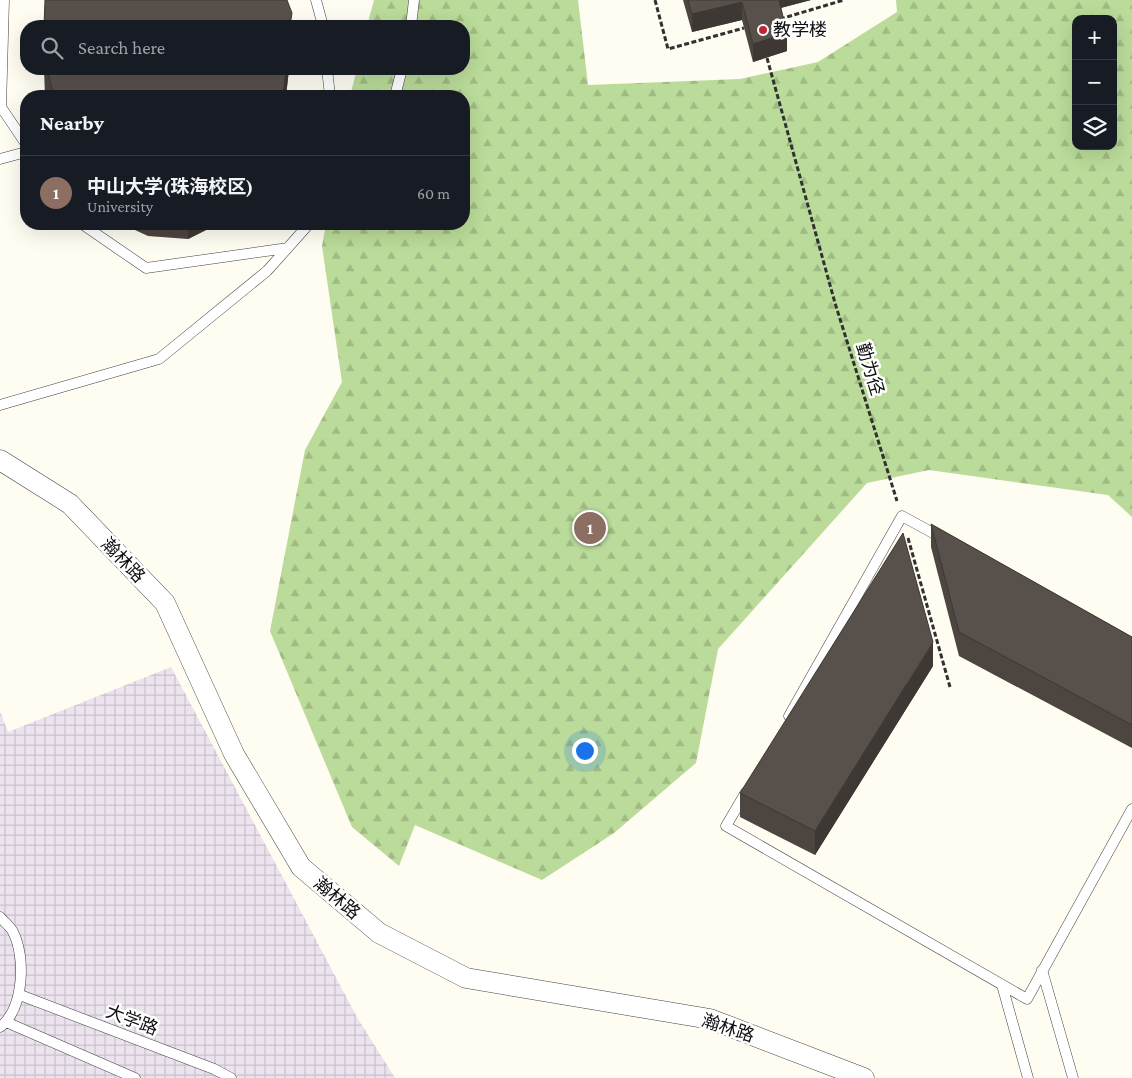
<!DOCTYPE html>
<html lang="en">
<head>
<meta charset="utf-8">
<style>
	body { margin:0; font-family:"Crimson Pro","Noto Sans SC",serif; background:#242831; color:#f1f3f6 }
	.controls { position:absolute; right:15px; top:15px; display:grid; overflow:hidden; border-radius:10px; box-shadow:0 5px 20px #0002 }
	.controls button { width:45px; height:45px; display:grid; place-items:center; padding:0; border:0; border-bottom:1px solid #363941; background:#171b24; color:#f1f3f6; font:25px sans-serif }
	.you { position:absolute; left:584px; top:750px; width:18px; height:18px; margin:-12px; border:4px solid #fff; border-radius:50%; background:#1a73e8; box-shadow:0 0 0 8px #1a73e833 }
	.badge { display:grid; place-items:center; width:32px; height:32px; border-radius:50%; background:#0f766e; color:#fff; font-size:16px; font-weight:700 }
	.pin { position:absolute; translate:-50% -50%; border:2px solid #fff; box-shadow:0 1px 5px #0006 }
	.list { margin:0; padding:0; list-style:none }
	h2 { display:flex; justify-content:space-between; align-items:center; height:65px; margin:0; padding:0 20px; font-size:21px }
	h2 small { font-size:16px; font-weight:400; color:#9ea1a6 }
	.list li { display:grid; grid-template-columns:32px 1fr auto; gap:15px; align-items:center; box-sizing:border-box; height:75px; padding:0 20px; border-top:1px solid #363941 }
	.list b { display:block; font-size:19px; white-space:nowrap }
	.list p { margin:0; font-size:16px; white-space:nowrap; color:#9ea1a6 }
	.list em { font-size:16px; font-style:normal; color:#9ea1a6 }
	.icon { flex:none; width:28px; height:28px; fill:none; stroke:currentColor; stroke-width:2; stroke-linecap:round; stroke-linejoin:round }
	.map { position:relative; flex:none; width:1132px; height:1078px; overflow:hidden }
	.search { position:absolute; background:#171b24; box-shadow:0 5px 20px #0002; left:20px; top:20px; width:450px; height:55px; display:flex; align-items:center; gap:12px; box-sizing:border-box; padding:0 18px; border-radius:20px; color:#9ea1a6; font-size:19px }
	.panel { position:absolute; background:#171b24; box-shadow:0 5px 20px #0002; left:20px; top:90px; width:450px; height:140px; border-radius:20px }
	.map>svg:first-child { display:block }
	.industrial { fill:url(#industrial-grid) }
	.forest { fill:url(#forest-firs); fill-rule:evenodd }
	.lines { fill:none; stroke-linecap:round; stroke-linejoin:round }
	.lane-casing { stroke:#424242; stroke-width:11 }
	.street-casing { stroke:#424242; stroke-width:21 }
	.path { stroke:#313131; stroke-width:3; stroke-dasharray:5 2.5; stroke-linecap:butt }
	.lane { stroke:#fff; stroke-width:10 }
	.street { stroke:#fff; stroke-width:20 }
	.wall { fill:#4c4540 }
	.shaded-wall { fill:#3e3834 }
	.building { fill:#58504b; stroke:#3e3834 }
	.poi-dot { fill:#c22432; stroke:#fff; stroke-width:2 }
	.labels { text-anchor:middle; stroke-width:5; stroke-linejoin:round; paint-order:stroke }
	.poi-label { font-size:18px; fill:#0f0f0f; stroke:#fff; text-anchor:start }
	.street-label { font-size:18px; fill:#0f0f0f; stroke:#fff }
</style>
</head>
<body>
<div class="map">
<svg width="1132" height="1078" viewBox="0 0 1132 1078">
	<defs>
		<pattern id="industrial-grid" width="8" height="8" patternUnits="userSpaceOnUse" patternTransform="scale(1.25)"><rect width="8" height="8" fill="#ece3ee"/><path d="M0 4h8M4 0v8" fill="none" stroke="#c9c2cb"/></pattern>
		<pattern id="forest-firs" width="22" height="20" patternUnits="userSpaceOnUse" patternTransform="scale(1.25)"><rect width="22" height="20" fill="#badb99"/><path d="M5 1l3.5 6h-7zM16 11l3.5 6h-7z" fill="#9fbb83"/></pattern>
	</defs>
	<rect width="100%" height="100%" fill="#fffcf1"/>
	<!-- industrial -->
	<path class="industrial" d="M171,667L358,1019L395,1078H0V711L8,732Z"/>
	<!-- forest -->
	<path class="forest" d="M374,0H578L588,85L740,79L818,62L897,12L896,0H1132V517L1108,495L929,470L867,483L718,649L696,763L614,833L542,880L415,825L399,866L352,827L270,631L305,450L342,382L322,246L326,224H464V96H350L357,69H464V26H367ZM1076,19H1113V146H1076Z"/>
	<g class="lines">
		<defs>
			<path id="lane" d="M4,0L1,107L26,144
				M316,0L323,26
				M411,26L414,0
				M327,69L330,96
				M395,96L402,69
				M0,159L26,152
				M82,224L146,268L288,248
				M0,405L159,359L267,271L309,224
				M789,716L902,516L942,538
				M746,792L726,826L1027,999L1132,809
				M0,917C4,922 11,927 13,932C26,957 24,1009 0,1027
				M1042,970L1073,1078
				M1002,985L1028,1078
				M20,995L214,1069L231,1078
				M6,1022L135,1078"/>
			<path id="street" d="M0,460L70,504L165,603L234,754L301,867L379,933L466,978L710,1019L864,1078"/>
		</defs>
		<!-- lane casing -->
		<use href="#lane" class="lane-casing"/>
		<!-- street casing -->
		<use href="#street" class="street-casing"/>
		<!-- path -->
		<path class="path" d="M655,0L668,49L744,28
			M780,19L844,0
			M767,58L835,303L897,501
			M908,538L950,687"/>
		<!-- lane -->
		<use href="#lane" class="lane"/>
		<!-- street -->
		<use href="#street" class="street"/>
	</g>
	<!-- wall -->
	<path class="wall" d="M683,0H811L781,8L787,51L753,62L742,20L692,32Z
		M44,69H289L286,96H45Z
		M122,224H218L188,239L148,236Z
		M931,524L1132,637V748L959,656L931,547Z
		M933,666L815,855L740,817V793Z"/>
	<!-- shaded-wall -->
	<path class="shaded-wall" d="M776,0H811L776,9Z
		M742,2V20L692,32V14Z
		M787,33V51L753,62V44Z
		M286,69H289L286,96H283Z
		M188,224H218L188,239Z
		M933,642V666L815,855V831Z"/>
	<!-- building -->
	<path class="building" d="M45,0H287L292,13L290,26H44Z
		M688,0H779L787,33L753,44L742,2L692,14Z
		M47,69H286L283,96H54Z
		M931,524L1132,637V725L959,632Z
		M903,533L933,642L815,831L740,793Z"/>
	<!-- markers -->
	<circle class="poi-dot" cx="763" cy="30" r="5"/>
	<g class="labels">
		<!-- poi labels -->
		<g class="poi-label">
			<text x="773" y="36">教学楼</text>
		</g>
		<!-- street labels -->
		<g class="street-label">
			<text transform="translate(870 369) rotate(73)" y="6">勤为径</text>
			<text transform="translate(123 560) rotate(46)" y="6">瀚林路</text>
			<text transform="translate(337 898) rotate(40)" y="6">瀚林路</text>
			<text transform="translate(132 1020) rotate(21)" y="6">大学路</text>
			<text transform="translate(728 1028) rotate(18)" y="6">瀚林路</text>
		</g>
	</g>
</svg>
<div class="controls">
<button>+</button>
<button>−</button>
<button><svg class="icon" aria-label="layers" viewBox="0 0 24 24"><path d="M12 4l9 5-9 5-9-5zM3 14l9 5 9-5"/></svg></button>
</div>
<div class="you"></div>
<div class="pin badge" style="left:590px;top:528px;background:#8d6e63">1</div>
<div class="search"><svg class="icon" aria-label="search" viewBox="0 0 24 24"><circle cx="10" cy="10" r="6"/><path d="M15 15l6 6"/></svg>Search here</div>
<section class="panel">
<h2>Nearby<small></small></h2>
<ul class="list">
<li><span class="badge" style="background:#8d6e63">1</span><div><b>中山大学(珠海校区)</b><p>University</p></div><em>60 m</em></li>
</ul>
</section>
</div>
</body>
</html>
